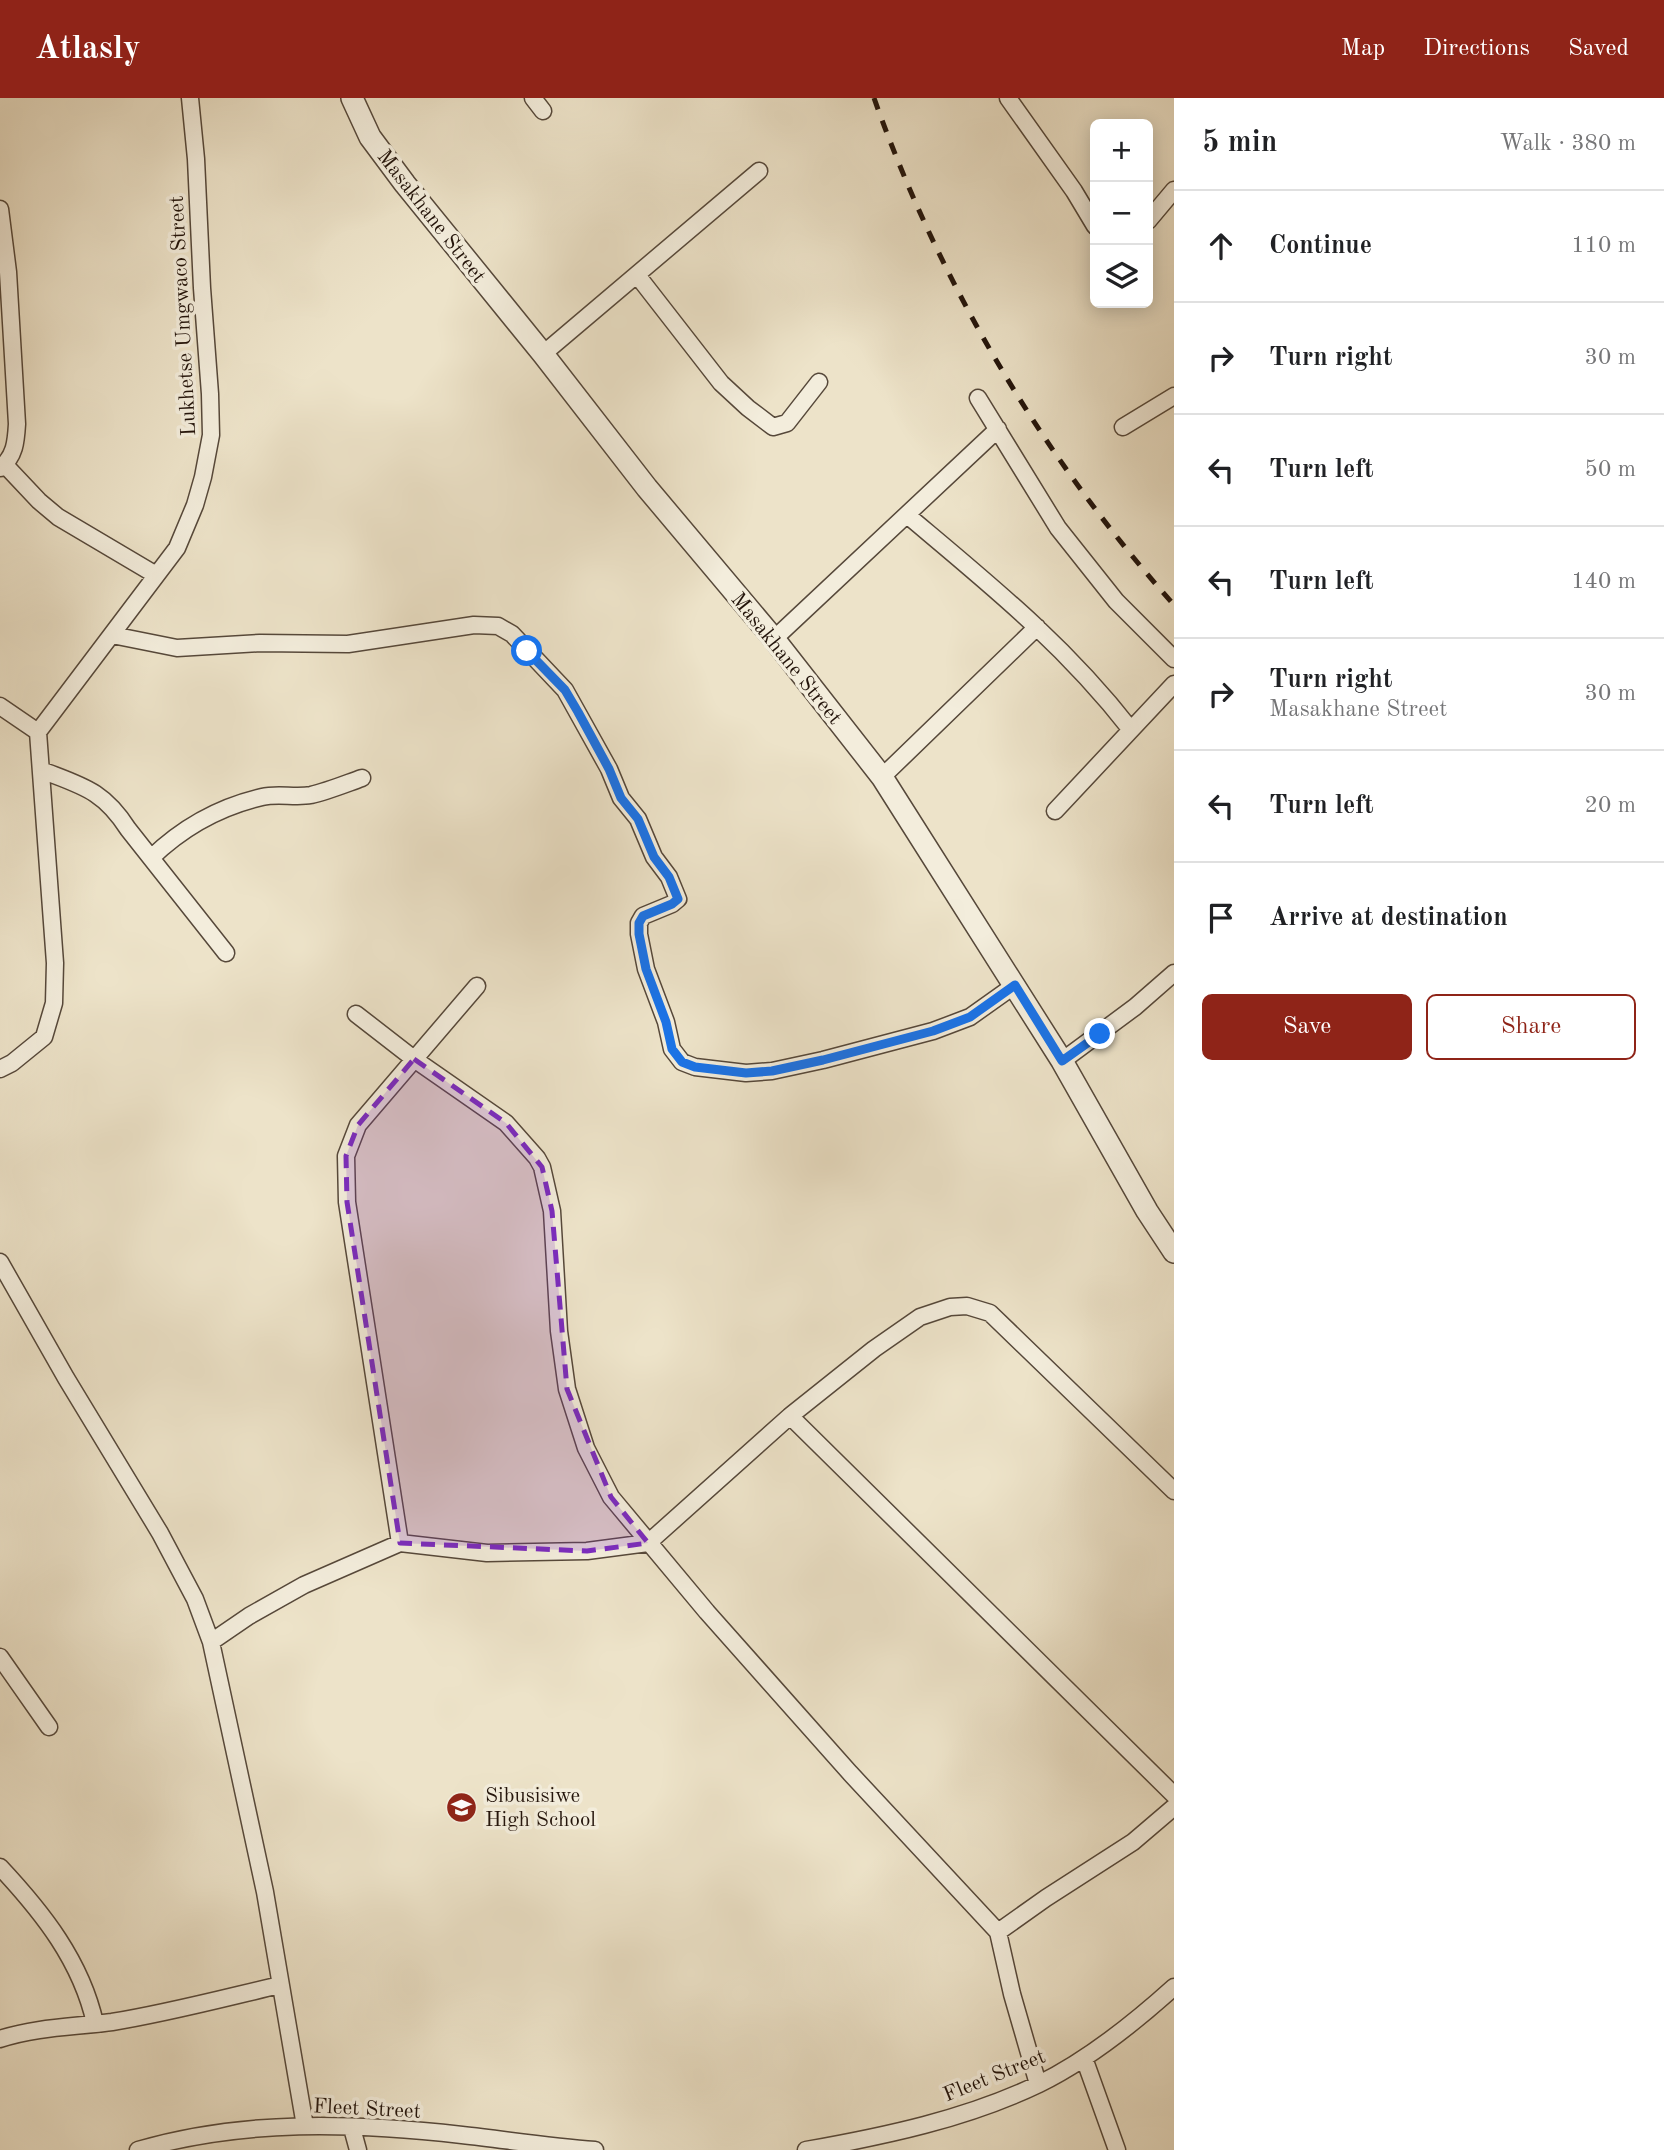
<!DOCTYPE html>
<html lang="en">
<head>
<meta charset="utf-8">
<style>
	body { margin:0; font-family:"Old Standard TT",serif; background:#f2f2f2; color:#202124 }
	.controls { position:absolute; right:21px; top:21px; display:grid; overflow:hidden; border-radius:10px; box-shadow:0 4px 18px #0003 }
	.controls button { width:63px; height:63px; display:grid; place-items:center; padding:0; border:0; border-bottom:2px solid #e0e0e0; background:#fff; color:#202124; font:35px sans-serif }
	.stop { position:absolute; width:21px; height:21px; margin:-16px; border:5px solid #1a73e8; border-radius:50%; background:#fff }
	.stop.end { background:#1a73e8; border-color:#fff; box-shadow:0 2px 7px #0008 }
	.list { margin:0; padding:0; list-style:none }
	h2 { display:flex; justify-content:space-between; align-items:center; height:91px; margin:0; padding:0 28px; font-size:30px }
	h2 small { font-size:23px; font-weight:400; color:#757577 }
	.list li { display:grid; grid-template-columns:46px 1fr auto; gap:21px; align-items:center; box-sizing:border-box; height:112px; padding:0 28px; border-top:2px solid #e0e0e0 }
	.list b { display:block; font-size:26px; white-space:nowrap }
	.list p { margin:0; font-size:23px; white-space:nowrap; color:#757577 }
	.list em { font-size:23px; font-style:normal; color:#757577 }
	.actions { display:flex; gap:14px; padding:21px 28px }
	.actions a { flex:1; padding:16px 0; border:2px solid #8f2418; border-radius:10px; text-align:center; font-size:24px; color:#8f2418 }
	.actions .main { background:#8f2418; color:#fff }
	.icon { flex:none; width:38px; height:38px; fill:none; stroke:currentColor; stroke-width:2; stroke-linecap:round; stroke-linejoin:round }
	.map { position:relative; flex:none; width:1174px; height:2052px; overflow:hidden }
	header { display:flex; align-items:center; gap:42px; box-sizing:border-box; height:98px; padding:0 35px; background:#8f2418; color:#fff }
	header strong { font-size:33px }
	nav { display:flex; gap:38px; margin-inline-start:auto; font-size:24px }
	main { display:flex }
	aside { flex:1; background:#fff }
	.map>svg:first-child { display:block }
	.lines { fill:none; stroke-linecap:round; stroke-linejoin:round }
	.minor-casing { stroke:#56483a; stroke-width:19 }
	.tertiary-casing { stroke:#56483a; stroke-width:24 }
	.minor { stroke:#f3eddc; stroke-width:16 }
	.tertiary { stroke:#f3eddc; stroke-width:21 }
	.rail { stroke:#23140b; stroke-width:5; stroke-dasharray:12 12; stroke-linecap:butt }
	.route { stroke:#1a73e8; stroke-width:9 }
	.marked { fill:#7b2cbf; fill-opacity:0.2; stroke:#7b2cbf; stroke-width:5; stroke-dasharray:14 9; stroke-linejoin:round }
	.labels { text-anchor:middle; stroke-width:7; stroke-linejoin:round; paint-order:stroke }
	.street-label { font-size:21px; fill:#23140b; stroke:#f3eddc }
	.poi-label { font-size:21px; fill:#23140b; stroke:#f3eddc; text-anchor:start }
</style>
</head>
<body>
<header>
<strong>Atlasly</strong>
<nav><a>Map</a><a>Directions</a><a>Saved</a></nav>
</header>
<main>
<div class="map">
<svg width="1174" height="2052" viewBox="0 0 1174 2052">
	<rect width="100%" height="100%" fill="#ede3c9"/>
	<filter id="stains"><feTurbulence type="fractalNoise" baseFrequency=".00286" numOctaves="4"/><feColorMatrix values="0 0 0 0 .2 0 0 0 0 .09 0 0 0 0 .02 0 0 0 .5 -.17"/></filter>
	<radialGradient id="worn" r=".72"><stop offset=".6" stop-color="#630" stop-opacity="0"/><stop offset="1" stop-color="#630" stop-opacity=".3"/></radialGradient>
	<g class="lines">
		<defs>
			<path id="minor" d="M533,0L543,13
				M1008,0L1074,93L1095,128
				M0,111L8,174L17,326C16,343 15,359 0,370
				M1148,123L1174,92
				M637,177L721,285L748,310L773,329L787,325L819,284
				M543,256L759,73
				M978,300L1058,430L1116,503L1174,561
				M1123,329L1174,298
				M5,367L39,403L58,419L156,477
				M907,417C989,486 1064,546 1131,632
				M112,537L177,550L260,545L348,546L474,527L498,528L512,536L565,592L609,671L621,700L638,721L654,759L669,779L678,801L672,806L643,818L639,825V836L646,871L666,924L672,951L682,964L695,969L746,975L772,973L823,962L933,933L970,919L1015,887
				M774,541L998,331
				M0,608L38,634
				M38,634L177,450L195,407L203,379L211,337L210,296L202,190L196,61L190,0
				M41,672C82,688 103,692 128,731L226,855
				M882,679L1037,529
				M1055,713L1174,586
				M151,760C183,729 219,709 262,699C278,695 295,700 311,697C328,693 345,686 362,680
				M356,916L414,961L506,1025L537,1060L542,1069L552,1113L559,1233L567,1291L586,1350L611,1399L707,1514L850,1675L998,1834L1012,1896L1038,1986
				M1062,963L1135,909L1174,875
				M0,971L12,965L44,939L54,905L55,865L38,634
				M0,1164L66,1280L160,1435L195,1501L211,1544L265,1794L305,2028
				M790,1318L1174,1697
				M400,1445L347,1104L346,1058L358,1027L477,888
				M211,1544L249,1518L304,1487L400,1445L487,1455L587,1453L648,1445L790,1318L874,1251L920,1219L950,1209L967,1208L990,1215L1174,1393
				M0,1559L49,1629
				M0,1769C43,1815 81,1863 95,1925
				M998,1834L1046,1800L1133,1744L1174,1709
				M0,1941C36,1929 75,1929 112,1924C168,1915 224,1900 280,1887
				M1084,1960L1117,2052
				M352,2030L358,2052
				M138,2052C243,2021 354,2025 462,2037C507,2042 551,2049 595,2052
				M806,2052C885,2038 966,2021 1039,1986C1088,1962 1133,1926 1174,1889"/>
			<path id="tertiary" d="M352,0L370,39L405,86L543,256L647,390L774,541L882,679L1062,963L1147,1113L1174,1154"/>
		</defs>
		<!-- minor casing -->
		<use href="#minor" class="minor-casing"/>
		<!-- tertiary casing -->
		<use href="#tertiary" class="tertiary-casing"/>
		<!-- minor -->
		<use href="#minor" class="minor"/>
		<!-- tertiary -->
		<use href="#tertiary" class="tertiary"/>
		<!-- rail -->
		<path class="rail" d="M874,0C940,186 1043,360 1174,507"/>
	</g>
	<g class="lines">
		<!-- route -->
		<path class="route" d="M527,553L565,592L578,614L609,671L621,700L638,721L654,759L669,779L678,801L672,806L643,818L639,825V836L646,871L666,924L672,951L682,964L695,969L746,975L772,973L823,962L933,933L970,919L1015,887L1062,963L1100,936"/>
	</g>
	<!-- marked area -->
	<path class="marked" d="M414,961L506,1025L542,1069L552,1113L567,1291L611,1399L648,1445L587,1453L400,1445L347,1104L346,1058L358,1027Z"/>
	<!-- icons -->
	<defs>
		<symbol id="school-disc" viewBox="-11 -11 22 22"><circle r="9.5" fill="#8f2418" stroke="#f3eddc"/><path d="M0-5L7-2L0 1L-7-2ZM-4 1L0 2.5L4 1V4Q0 6-4 4Z" fill="#fff"/></symbol>
	</defs>
	<g fill-rule="evenodd">
		<use href="#school-disc" x="444" y="1692" width="35" height="35"/>
	</g>
	<g class="labels">
		<!-- street labels -->
		<g class="street-label">
			<text transform="translate(432 118) rotate(52)" y="7">Masakhane Street</text>
			<text transform="translate(182 218) rotate(-93)" y="7">Lukhetse Umgwaco Street</text>
			<text transform="translate(787 560) rotate(51)" y="7">Masakhane Street</text>
			<text transform="translate(994 1977) rotate(-22)" y="7">Fleet Street</text>
			<text transform="translate(367 2010) rotate(3)" y="7">Fleet Street</text>
		</g>
		<!-- poi labels -->
		<g class="poi-label">
			<text x="485" y="1704">Sibusisiwe<tspan x="485" dy="24">High School</tspan></text>
		</g>
	</g>
	<rect width="100%" height="100%" filter="url(#stains)"/>
	<rect width="100%" height="100%" fill="url(#worn)"/>
</svg>
<div class="controls">
<button>+</button>
<button>−</button>
<button><svg class="icon" aria-label="layers" viewBox="0 0 24 24"><path d="M12 4l9 5-9 5-9-5zM3 14l9 5 9-5"/></svg></button>
</div>
<div class="stop" style="left:527px;top:553px"></div>
<div class="stop end" style="left:1100px;top:936px"></div>
</div>
<aside>
<h2>5 min<small>Walk · 380 m</small></h2>
<ul class="list">
<li><svg class="icon" aria-label="ahead" viewBox="0 0 24 24"><path d="M12 20V5M6 11l6-6 6 6"/></svg><div><b>Continue</b></div><em>110 m</em></li>
<li><svg class="icon" aria-label="right" viewBox="0 0 24 24"><path d="M7 20v-9h11M14 6l5 5-5 5"/></svg><div><b>Turn right</b></div><em>30 m</em></li>
<li><svg class="icon" aria-label="left" viewBox="0 0 24 24"><path d="M17 20v-9H6M10 6l-5 5 5 5"/></svg><div><b>Turn left</b></div><em>50 m</em></li>
<li><svg class="icon" aria-label="left" viewBox="0 0 24 24"><path d="M17 20v-9H6M10 6l-5 5 5 5"/></svg><div><b>Turn left</b></div><em>140 m</em></li>
<li><svg class="icon" aria-label="right" viewBox="0 0 24 24"><path d="M7 20v-9h11M14 6l5 5-5 5"/></svg><div><b>Turn right</b><p>Masakhane Street</p></div><em>30 m</em></li>
<li><svg class="icon" aria-label="left" viewBox="0 0 24 24"><path d="M17 20v-9H6M10 6l-5 5 5 5"/></svg><div><b>Turn left</b></div><em>20 m</em></li>
<li><svg class="icon" aria-label="arrive" viewBox="0 0 24 24"><path d="M6 21V4h12l-3 4 3 4H6"/></svg><div><b>Arrive at destination</b></div></li>
</ul>
<div class="actions"><a class="main">Save</a><a>Share</a></div>
</aside>
</main>
</body>
</html>
